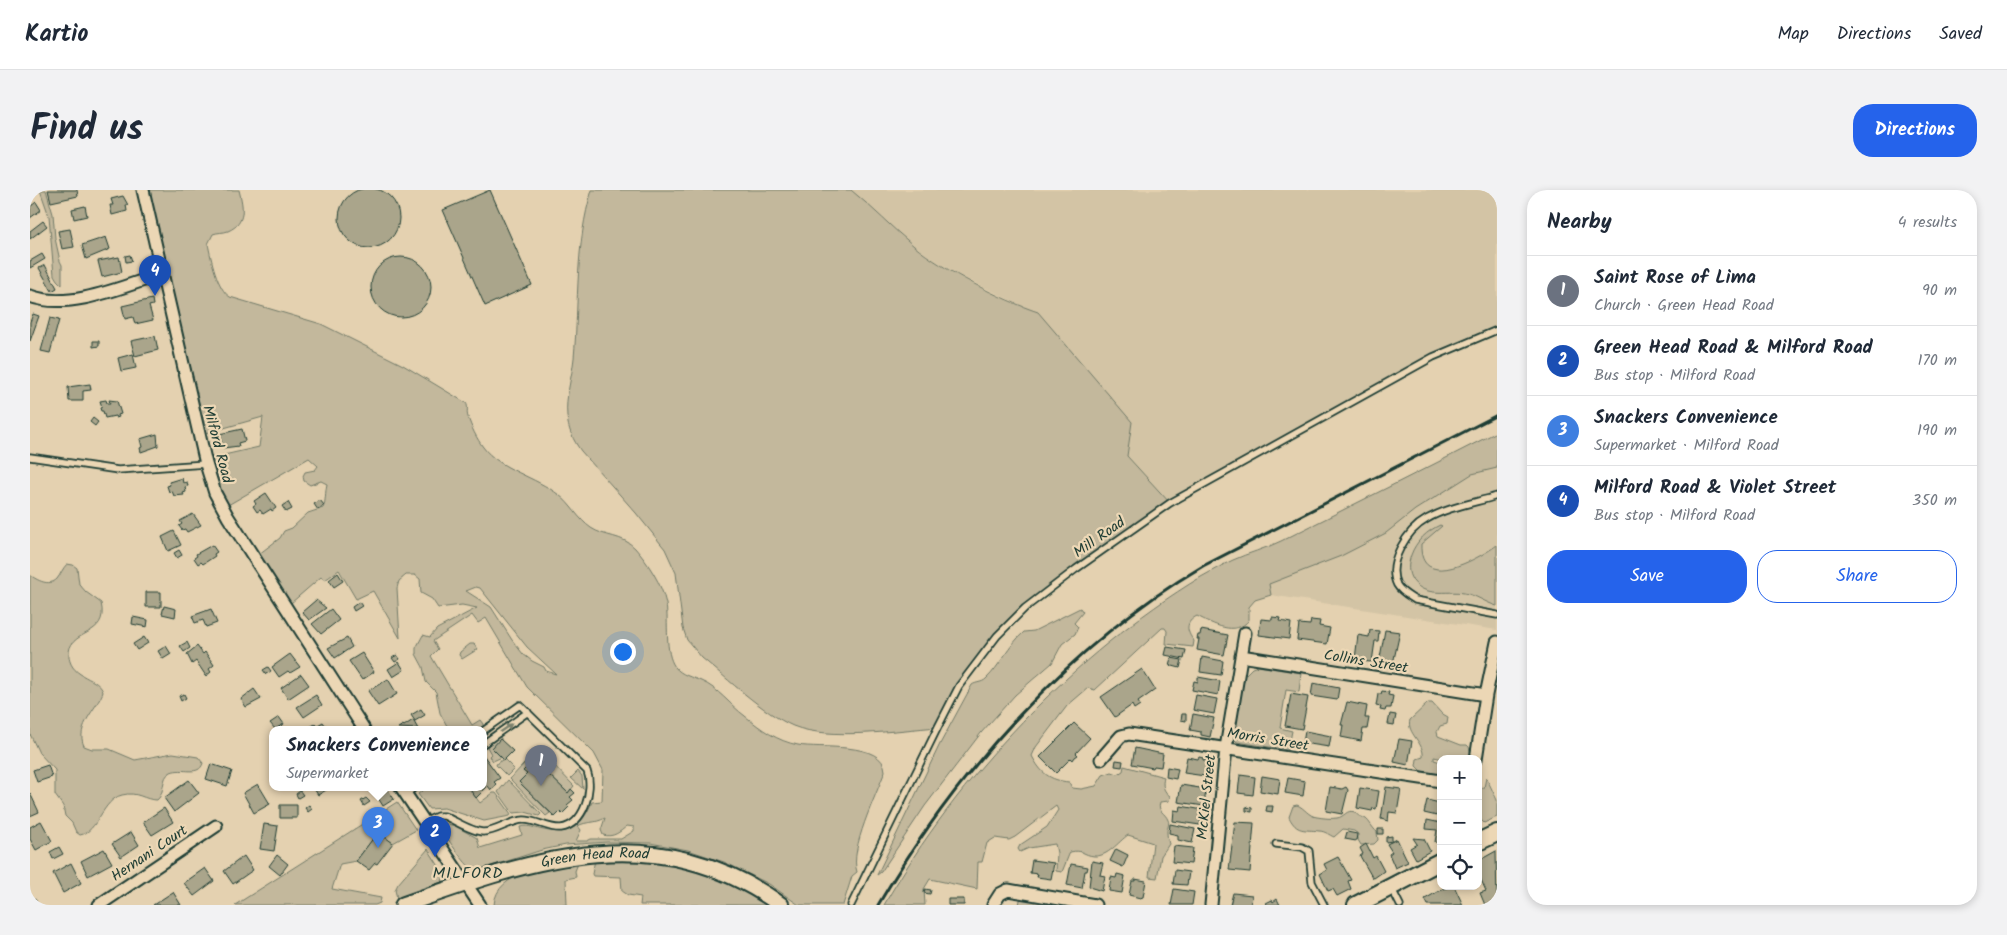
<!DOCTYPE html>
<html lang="en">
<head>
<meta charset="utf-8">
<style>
	body { margin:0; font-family:Kalam,sans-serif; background:#f2f2f3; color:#1f2937 }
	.controls { position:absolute; right:15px; bottom:15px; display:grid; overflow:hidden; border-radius:10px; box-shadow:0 2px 8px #0003 }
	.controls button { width:45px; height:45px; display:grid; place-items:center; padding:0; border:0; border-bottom:1px solid #e0e1e3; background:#fff; color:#1f2937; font:25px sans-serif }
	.you { position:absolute; left:592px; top:461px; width:18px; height:18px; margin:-12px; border:4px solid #fff; border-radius:50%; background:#1a73e8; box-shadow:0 0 0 8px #1a73e833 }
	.badge { display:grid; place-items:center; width:32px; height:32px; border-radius:50%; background:#2563eb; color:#fff; font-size:16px; font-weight:700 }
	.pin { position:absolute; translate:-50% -41px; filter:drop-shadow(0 1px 2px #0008) }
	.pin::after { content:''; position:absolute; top:26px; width:18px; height:15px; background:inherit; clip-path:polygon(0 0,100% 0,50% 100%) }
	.popup { position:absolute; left:239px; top:536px; width:218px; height:65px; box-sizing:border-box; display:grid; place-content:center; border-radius:10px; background:#fff; filter:drop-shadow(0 1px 4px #0005); font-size:16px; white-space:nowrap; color:#747a83 }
	.popup b { font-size:19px; color:#1f2937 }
	.popup::after { content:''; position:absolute; left:50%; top:100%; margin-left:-10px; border:10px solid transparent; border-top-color:#fff }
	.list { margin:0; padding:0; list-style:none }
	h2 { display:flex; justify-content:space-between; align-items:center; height:65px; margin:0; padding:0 20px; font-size:21px }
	h2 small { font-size:16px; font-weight:400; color:#747a83 }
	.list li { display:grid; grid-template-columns:32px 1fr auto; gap:15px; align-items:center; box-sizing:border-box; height:70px; padding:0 20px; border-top:1px solid #e0e1e3 }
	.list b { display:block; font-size:19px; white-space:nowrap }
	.list p { margin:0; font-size:16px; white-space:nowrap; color:#747a83 }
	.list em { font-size:16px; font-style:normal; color:#747a83 }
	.actions { display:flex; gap:10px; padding:15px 20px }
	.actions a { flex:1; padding:11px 0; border:1px solid #2563eb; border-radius:20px; text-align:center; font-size:18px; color:#2563eb }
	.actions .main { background:#2563eb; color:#fff }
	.icon { flex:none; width:28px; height:28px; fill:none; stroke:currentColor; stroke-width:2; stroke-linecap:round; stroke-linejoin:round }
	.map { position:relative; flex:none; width:1467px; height:715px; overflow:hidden; border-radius:20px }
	header { display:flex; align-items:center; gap:30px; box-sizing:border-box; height:70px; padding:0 25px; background:#fff; border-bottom:1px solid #e0e1e3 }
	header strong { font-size:24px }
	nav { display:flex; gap:28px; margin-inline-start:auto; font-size:18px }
	.intro { display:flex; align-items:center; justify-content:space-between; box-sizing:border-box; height:120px; padding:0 30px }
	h1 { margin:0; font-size:35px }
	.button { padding:12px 22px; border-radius:20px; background:#2563eb; color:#fff; font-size:18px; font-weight:700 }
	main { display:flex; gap:30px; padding:0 30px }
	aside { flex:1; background:#fff; border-radius:20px; box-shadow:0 2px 8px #0003 }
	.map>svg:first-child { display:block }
	.built { fill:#d3c4a5 }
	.green { fill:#c3b89c; stroke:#717a68; fill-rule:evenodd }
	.building { fill:#aaa58b; stroke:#1f3d34 }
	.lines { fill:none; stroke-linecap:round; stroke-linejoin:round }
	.service-casing { stroke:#1f3d34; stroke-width:9 }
	.minor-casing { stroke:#1f3d34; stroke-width:15 }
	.tertiary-casing { stroke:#1f3d34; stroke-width:19 }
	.secondary-casing { stroke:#1f3d34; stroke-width:20 }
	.service { stroke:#ecd7b5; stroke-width:5.5 }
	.minor { stroke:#ecd7b5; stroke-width:11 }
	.tertiary { stroke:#ecd7b5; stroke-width:15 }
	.secondary { stroke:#ecd7b5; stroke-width:16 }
	.rail { stroke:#1f3d34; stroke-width:3 }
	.oneway { fill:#7b826e }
	.labels { text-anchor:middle; stroke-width:4.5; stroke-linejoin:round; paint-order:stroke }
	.street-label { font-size:15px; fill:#1f3d34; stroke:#ecd7b5 }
	.neighbourhood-label { font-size:16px; letter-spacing:1px; fill:#1f3d34; stroke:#ecd7b5 }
</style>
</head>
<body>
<header>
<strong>Kartio</strong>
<nav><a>Map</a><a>Directions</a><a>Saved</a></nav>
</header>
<div class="intro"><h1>Find us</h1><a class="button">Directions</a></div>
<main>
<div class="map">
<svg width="1467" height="715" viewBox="0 0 1467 715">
	<rect width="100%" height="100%" fill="#e4d1b0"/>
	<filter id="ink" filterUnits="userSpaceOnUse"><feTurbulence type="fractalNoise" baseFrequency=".02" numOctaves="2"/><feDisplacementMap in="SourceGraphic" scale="10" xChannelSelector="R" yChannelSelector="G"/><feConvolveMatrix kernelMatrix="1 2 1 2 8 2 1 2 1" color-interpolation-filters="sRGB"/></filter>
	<g filter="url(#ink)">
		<!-- built -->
		<path class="built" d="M821,0H1467V140L1403,167L1140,313L1097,266L1008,122L994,117L931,86L902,69L885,57Z
			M1467,242V440L1241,405L1203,370L1243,355Z"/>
		<!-- green -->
		<path class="green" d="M10,0H16L23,24L25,48L30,71L32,75V95L27,90L24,85L19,26Z
			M119,0H209C213,16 217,33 198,41C193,43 188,42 183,44L178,54C181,68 187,99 200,107L291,134L373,175L436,213C439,217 436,222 438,227C441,237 447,249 453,257C469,279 506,287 529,305C541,314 548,329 561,338C574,347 593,345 605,358C618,373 632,394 636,414C639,432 634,462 645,477C651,485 662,487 671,491C688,498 700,515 715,526C731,539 747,551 768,555C788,559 854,551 855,581C846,606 819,659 827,682L822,686L813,715H769L739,694L694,672L658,660L620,653L577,652L536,655L512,660L449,680C445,680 444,681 441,678C434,673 409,639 410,632L425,636L447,648L450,658L492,645L490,637C497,635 502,637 509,639C538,646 550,640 562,612L572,611L573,580L564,563L497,497L456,428L448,433L442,425L403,451L408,459L401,466L442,535L450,530L453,534V537L450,539H418L420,537L417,536L410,523L406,502L396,492L393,477L386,464V458L393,445L400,447L407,439L447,418L432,415L408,418L402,409L391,403L390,389L385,385H376L369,391L367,398L370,448L343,401L326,409L309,380L295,390L291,387L261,413L229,364L250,348L254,341L262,338L278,323L293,318C296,312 295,302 297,294L291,291L280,295L274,291L273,286L275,282L285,280L288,276L279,268L198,315L188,293L181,268L229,257L233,227L176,243ZM446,397L450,398L497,457L526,484L516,481L514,477L502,471L493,464L482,450L461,417L436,401ZM575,628L571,640L573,645C583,648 590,642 597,636L604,637V641L591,649H561L557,651H546L551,640L548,636C556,631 565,634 575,628Z
			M562,0H821C843,18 862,38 884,56C913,80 972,110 1008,122L1102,232L1097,266L1140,313L995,418L941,480L908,537C868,540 800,551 763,536C733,523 698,489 672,468L657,450L653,438L646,383L635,359L606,323L551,261C543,250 538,239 537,226C535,207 542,187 544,168C549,112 545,54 562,0Z
			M1467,242V278L1442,284L1385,320L1356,343L1311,366L1239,394L1241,405L1225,410L1219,417V430C1205,447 1183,434 1167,426C1155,432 1156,441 1164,451L1163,457L1136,454L1137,441L1135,438H1132L1065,500L1058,498L1037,516L1006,557L1002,566C1011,583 1019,590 1039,592L1042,598L1051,599L1066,596L1073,585L1082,582L1088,584L1093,581L1094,576L1134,587C1132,595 1133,601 1140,606L1139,611L1130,612C1127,622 1135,622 1138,630C1140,634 1137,637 1137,642C1137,646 1138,650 1139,654L1131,666L1127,688L1119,687L1123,653L1098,645C1088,652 1078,667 1064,666C1053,665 1053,659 1040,662L1032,682L1026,681L1027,663L1025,654L999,658L990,662L988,659L990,655L1017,637L1028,620L1026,616L985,647L979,650L965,648L957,653L952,672H948L947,699L900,689L894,699L895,715H854C927,587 1045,463 1171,387C1182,381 1192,375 1203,370C1218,363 1235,359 1251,351C1323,315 1395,279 1467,242Z
			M1410,335L1412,336L1391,354C1389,402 1448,369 1467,355V416C1456,413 1446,405 1434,403C1416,400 1396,408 1383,391C1377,383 1378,374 1381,365C1386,351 1397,341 1410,335Z
			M37,374L43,375L47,378L49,394L56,402L71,413C80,449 36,438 39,467C42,489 69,487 73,502C67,519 45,536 54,556L62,559H79L105,570L143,563L168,567L173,573C169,587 153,577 141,582C130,587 136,603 127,610C114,610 108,601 92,605C72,610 68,642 50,645L46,642L42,633L35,626L33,616L25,605V580L9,563L0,544V385C7,390 19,397 27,389C31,384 32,379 37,374Z
			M1050,418L1053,422L1044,433L1048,437L1045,444L1032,454L1022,473L985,505L951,543L895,616L851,682L847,685L910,554L942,495C946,492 952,493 956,489C970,476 978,456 994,442L1004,441Z
			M440,454H444L448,459L432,469L429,465L430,462Z
			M1228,476L1271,483L1269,502L1256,500L1250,538L1262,541L1258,560L1207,552L1203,548L1213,487L1222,478Z
			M1398,513H1402L1411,523L1418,527L1417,534L1410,536L1407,542L1408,546L1431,555H1437L1439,557L1442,569H1413L1404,567V570L1411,572V584L1409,585L1391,581L1386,576L1387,569L1393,567C1395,553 1376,543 1380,530Z
			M468,546L471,548L472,567L463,571L459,566L461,564L457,557Z
			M506,561H509L515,566H508L493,581L497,584L489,592L520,623L516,626L480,589Z
			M474,569L484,579L477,586L466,575L467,573Z
			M520,571L544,596L538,603L516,582Z
			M548,581L552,586L553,599L541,588Z
			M1456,587L1467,610V627L1454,633L1449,628L1450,617L1448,616V598H1454Z
			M478,590L511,624L509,626L495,622L483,623L468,602Z
			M397,597H438L450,613L463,603H466L481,624L480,626L454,631L414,618L399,619L388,604Z
			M367,612L386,640L363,653L348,642L326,671L310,674L302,699L351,708L350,713L345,715H205Z
			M1267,615C1275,618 1278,626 1287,627C1293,628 1301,629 1307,628C1315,627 1316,619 1325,622C1328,627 1331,626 1336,629C1339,631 1343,639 1347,642L1348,650L1344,654L1331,655L1328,650V644L1324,641L1313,639L1304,647C1299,645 1295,641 1289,641C1274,639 1267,643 1259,627L1263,616Z
			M398,659L414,684L412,692L367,708L365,700L368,694Z
			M606,669C637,674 669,678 697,692C711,698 725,707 738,715H610L611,707L598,705L592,701L591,687L563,686L562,684L565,670Z
			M549,671L545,681L546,687L536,689L537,715H464C466,680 521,677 549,671Z
			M992,707L1035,715H989L990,710Z"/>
		<!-- building -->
		<path class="building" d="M309 28a30 30 0 1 1 60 0a30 30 0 1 1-60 0Z
			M18,0H47L48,6L21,12Z
			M460,0L502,95L455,116L413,20Z
			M93,6L98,15H96L97,21L82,25L80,15H83L81,9Z
			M6,12L11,20L0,28V17Z
			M55,16L57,26L44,29L42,19Z
			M13,31L17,36L0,49V41Z
			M40,39L44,57L32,59L28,41Z
			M76,47L80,59L56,69L52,55Z
			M12,64L15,69L0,78V71Z
			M100,65L102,71L96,72L95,66Z
			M89,67L92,82L72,87L68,71Z
			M341 97a30 30 0 1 1 60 0a30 30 0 1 1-60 0Z
			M15,75L27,98L22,101L9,78Z
			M122,109L123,115L119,116L123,130L105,134L103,127L95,129L92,116Z
			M3,124L9,126L0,151V132Z
			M20,128L29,130L20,163L11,161Z
			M125,146L128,160L105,166L101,151Z
			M63,151H69V156L63,157Z
			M103,164L106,178L91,181L88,168Z
			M60,194L61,200L53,201V211H39L38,197Z
			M76,210L77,213H80L79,210L87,211L91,224L88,225L89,227L86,228L85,226L75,228L73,221H71L70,218L72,217L70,211Z
			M63,228L68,232L65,236L60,232Z
			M212,239L215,251L208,253L209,256L193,258L189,244Z
			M127,244L128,256L111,262L110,258L112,257L110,249Z
			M152,288L153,293L157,292L158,296L155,297L156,302L153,303L154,305L144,306L142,301L139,302L137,296L140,295L139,292Z
			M236,303L246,318L242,321L241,319L233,324L230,320L227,322L223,316L226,314L224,311Z
			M290,310L294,315L288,320L284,314Z
			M258,312L262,319L256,322L252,316Z
			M163,324L171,335L157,342L155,339L152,340L149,336L152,334L150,331Z
			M144,341L151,355L138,361L132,347Z
			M182,355L187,362L184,364L185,366L173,374L171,372L168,374L164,368L167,366L166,364Z
			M149,360L152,365L147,368L144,363Z
			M308,383L313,391L304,397L299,390Z
			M116,402H131V417H116Z
			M286,410L296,418L279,430L272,422Z
			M329,412L332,416L324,421L322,417Z
			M134,416L146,419L145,427L132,424Z
			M181,419L187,433L176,437L173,430L165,433L162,426Z
			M301,419L309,430L291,444L282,434Z
			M103,427L118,430L117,437L102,434Z
			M1242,427L1251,428L1250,431L1261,433L1259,449L1229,445L1231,429L1242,430Z
			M1281,430L1290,431L1289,436L1300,438L1297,454L1267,450L1269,434L1280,435Z
			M1171,440L1198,445L1194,465L1167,460L1169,449H1167L1168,445H1170Z
			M1340,440L1349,441L1348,451H1345L1342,472L1327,471L1325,469L1328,445L1339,447Z
			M1355,440L1370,442L1362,478L1357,477L1358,474L1349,473Z
			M114,447L118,453L107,460L103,454Z
			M317,448L322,457L305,468L298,458Z
			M157,452L160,458L154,462L150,456Z
			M136,456L141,464L133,469L128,461Z
			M167,456L173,464L175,462L184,475L179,479L181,482L176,486L166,471L162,474L157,464Z
			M1137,457L1156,460L1154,469L1135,465Z
			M332,463L344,482L332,490L319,471Z
			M260,464L270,477L260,483L258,481L249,487L242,477Z
			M367,465L370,469L365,472L362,468Z
			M1172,467L1193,471L1191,485L1170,482Z
			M1141,468L1152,470L1150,478L1139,475Z
			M369,472L374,480L363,487L358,479Z
			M238,477L241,481L236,484L233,480Z
			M1112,479L1125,500L1108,512L1110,515L1104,519L1102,515L1085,527L1071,507Z
			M271,484L279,495L258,509L251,498Z
			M1168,487L1190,491L1188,505L1162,500L1164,491L1168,492Z
			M358,489L367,504L348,516L338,501Z
			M1283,493L1309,498L1307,510L1281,506Z
			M224,499L231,509L216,517L211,509Z
			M1352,501L1359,502L1358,505L1363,506L1361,518H1356L1355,521L1350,520L1351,517L1346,516L1348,504H1351Z
			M154,504L156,508L151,511L149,506Z
			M1261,504L1278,507L1272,539L1255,536Z
			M286,505L292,515L274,527L267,517Z
			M1166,505L1187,509L1184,524L1163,520Z
			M1317,512L1337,516L1335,528H1339L1337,539H1333L1331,551L1311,547L1313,535H1311Z
			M391,519L395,525L385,531L381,525Z
			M1152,524H1156V531L1151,530Z
			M1163,524L1184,528L1180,547L1171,545V542L1160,540Z
			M1360,524L1366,525L1364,535L1358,534Z
			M249,527L254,534L245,539L240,533Z
			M383,530L388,539L368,538L373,535L374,536Z
			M293,532L298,539H282L280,537L285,534L286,536Z
			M1044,533L1060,548L1046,563L1048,565L1045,567L1043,570L1041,568L1026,583L1010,567Z
			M1275,541L1301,546L1299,557L1273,553Z
			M470,549L483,561L474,570L462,558Z
			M1369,549L1382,551L1378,575L1364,572Z
			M1105,558L1133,564L1131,577L1124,576L1123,578L1102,574Z
			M454,566L470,588L464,592L467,595L461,600L458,596L446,608L438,597H453Z
			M508,566H515L520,571V578L516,582L538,603L541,599L545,603L540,607L543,610L537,615L539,617L532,624L530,622L525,627L489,592L497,584L493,581Z
			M1157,567L1168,569L1169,567L1173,568V570L1178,571L1175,586L1154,583Z
			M1086,570L1093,571L1092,577L1085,576Z
			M181,574L202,581L197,596L176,589Z
			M18,575L22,587L7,592L3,580Z
			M1137,577L1148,579L1146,589L1136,587Z
			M1210,585L1225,587L1223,605L1208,603Z
			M1232,586L1250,589L1248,604L1230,601Z
			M1258,588L1275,591L1273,606L1255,603Z
			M159,590L169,603L144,622L134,608Z
			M228,594L240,614L224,623L213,603Z
			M1151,595L1176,599L1174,616L1148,612Z
			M283,597H301L288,605Z
			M354,597H356L364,609L353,616L345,603Z
			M1300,597L1312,599L1316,597L1318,600L1312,624L1296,621Z
			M1356,597L1371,599L1367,623L1359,622L1358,631L1351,629Z
			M1330,598L1349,601L1346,619L1343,618L1342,621L1327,618Z
			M270,601L273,605L268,608L266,604Z
			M0,603L9,622L0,626Z
			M336,608L340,612L334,616L331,611Z
			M1397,610L1410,613L1407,626L1394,623Z
			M250,615H267V628H250Z
			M279,615L282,619L278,622L275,618Z
			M1151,616L1173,620L1170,635L1143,631L1144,620L1150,621Z
			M1237,616H1243L1242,622L1236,621Z
			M1216,617L1222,618V622L1216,621Z
			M134,618L143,632L122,645L113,632Z
			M1397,630L1411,633V653L1405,652L1407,640L1396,639Z
			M11,631L22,651L6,660L0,649V637Z
			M1205,632L1224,633L1220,682L1199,680Z
			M234,634L248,636L244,661L230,659Z
			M1140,634L1165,639L1162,653L1148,650V645L1139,643Z
			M1348,639H1353V644H1348Z
			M101,642L109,655L91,667L82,654Z
			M348,642L363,653L347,674L345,673L339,680L326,671Z
			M1317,642L1327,644L1326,651L1315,649Z
			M1362,646V651L1356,652V647Z
			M1383,648L1394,649L1400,661L1386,669L1380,658L1387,654Z
			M1367,649L1378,672L1365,678L1359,664L1362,662L1357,654Z
			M1336,654L1343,668L1346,666L1354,681L1344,688L1342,687L1330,666L1333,664L1330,658Z
			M1144,656L1163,658L1161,674L1142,672Z
			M29,657L33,664L23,669L20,662Z
			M74,659L82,673L58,686L51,671Z
			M1086,659L1098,665L1093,677L1080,671Z
			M1466,661L1467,715H1455L1450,703L1456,701L1448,683V671Z
			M247,665L258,674L250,685L239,676Z
			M214,666L223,680L203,694L194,681Z
			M1308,667L1321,690L1318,691L1321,699L1307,706L1303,699L1298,701L1290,684L1297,680L1294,674Z
			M1002,670L1024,673L1021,689L1007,687L1008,684L1000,683Z
			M1062,671L1073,673L1070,685L1075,686L1072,701L1059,697Z
			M41,673L51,693L33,703L23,683Z
			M1041,674L1058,677L1057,681H1055L1052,698L1037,695Z
			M175,678L184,691L164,706L154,693Z
			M1145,680L1159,682L1157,695L1143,694Z
			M1087,684L1095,686L1092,703L1079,701L1081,687L1086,688Z
			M1105,689L1116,691L1113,707L1110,708L1099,705L1102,691H1105Z
			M1421,696H1424L1433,715H1398L1395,709L1414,698V699Z
			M895,699L901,700L900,704L894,703Z
			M1144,699L1164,702L1162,715H1141Z
			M143,702L151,715H123Z
			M1203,703L1222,705L1221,715H1200Z
			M918,709H934V715H918Z
			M1247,709L1250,715H1237L1236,713L1242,710L1243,712Z"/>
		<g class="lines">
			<defs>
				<path id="service" d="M0,267L88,280L176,274
					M1467,306C1444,313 1418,317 1397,329C1377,340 1356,373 1367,395C1371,402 1379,406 1385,410L1467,425
					M453,554L498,522
					M376,604L385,597
					M394,632L407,626H414C424,630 442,642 453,642C467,642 480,630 494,630C506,630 519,639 531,638C554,635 564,599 557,581L490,515L453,541
					M1246,654L1272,657L1279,661L1282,692L1294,715
					M1362,699L1370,715
					M821,715L908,537L929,496L967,446L995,418L1046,379L1140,313L1403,167L1467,140"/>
				<path id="minor" d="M113,0L176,274L185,303L198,327L334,539
					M0,106C39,121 94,96 132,84
					M1211,466L1456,505
					M1071,569L1091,546L1099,544L1411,591
					M1446,569L1456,505L1467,452
					M371,597L450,715
					M0,714V715
					M69,715L186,636
					M963,715L970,704L978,700L1065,715
					M1181,715L1196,558L1215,443"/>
				<g id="tertiary">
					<path id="s1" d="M373,715C504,669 626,625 751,715"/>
				</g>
				<path id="secondary" d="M1448,652L1467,643
					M1326,715L1411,671"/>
			</defs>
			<!-- service casing -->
			<use href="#service" class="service-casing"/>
			<!-- minor casing -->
			<use href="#minor" class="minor-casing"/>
			<!-- tertiary casing -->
			<use href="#tertiary" class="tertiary-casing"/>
			<!-- secondary casing -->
			<use href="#secondary" class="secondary-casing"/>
			<!-- service -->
			<use href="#service" class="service"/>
			<!-- minor -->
			<use href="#minor" class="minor"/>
			<!-- tertiary -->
			<use href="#tertiary" class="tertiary"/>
			<!-- secondary -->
			<use href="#secondary" class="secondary"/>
			<!-- rail -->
			<path class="rail" d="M848,715C927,581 1039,455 1173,376L1467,225"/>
		</g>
		<!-- one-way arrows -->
		<defs><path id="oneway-solid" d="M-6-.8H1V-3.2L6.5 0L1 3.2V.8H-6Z" transform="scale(1.25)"/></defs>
		<use class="oneway" href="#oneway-solid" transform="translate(476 538) rotate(-35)"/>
	</g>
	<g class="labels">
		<!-- street labels -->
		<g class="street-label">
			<text transform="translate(188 254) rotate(75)" y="5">Milford Road</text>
			<text transform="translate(1069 347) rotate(-35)" y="5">Mill Road</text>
			<text transform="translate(1336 471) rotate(9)" y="5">Collins Street</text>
			<text transform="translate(1238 549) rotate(9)" y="5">Morris Street</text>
			<text transform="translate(1176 607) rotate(-84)" y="5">McKiel Street</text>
			<text transform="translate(119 663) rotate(-34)" y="5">Hernani Court</text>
			<text dy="5" stroke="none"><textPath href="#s1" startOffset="199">Green Head Road</textPath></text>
		</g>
		<!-- neighbourhood labels -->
		<g class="neighbourhood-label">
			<text x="438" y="688">MILFORD</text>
		</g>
	</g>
</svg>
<div class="controls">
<button>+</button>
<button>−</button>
<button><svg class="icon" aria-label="locate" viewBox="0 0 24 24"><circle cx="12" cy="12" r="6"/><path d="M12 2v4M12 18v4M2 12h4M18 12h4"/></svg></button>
</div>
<div class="you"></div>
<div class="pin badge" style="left:511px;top:596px;background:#6b7280">1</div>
<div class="pin badge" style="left:405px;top:667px;background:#1a4fb4">2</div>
<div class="pin badge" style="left:348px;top:658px;background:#3f7fe0">3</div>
<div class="popup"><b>Snackers Convenience</b>Supermarket</div>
<div class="pin badge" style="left:125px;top:106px;background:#1a4fb4">4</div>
</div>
<aside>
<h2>Nearby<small>4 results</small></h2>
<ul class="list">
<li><span class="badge" style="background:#6b7280">1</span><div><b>Saint Rose of Lima</b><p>Church · Green Head Road</p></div><em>90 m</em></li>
<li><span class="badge" style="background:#1a4fb4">2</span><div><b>Green Head Road &amp; Milford Road</b><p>Bus stop · Milford Road</p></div><em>170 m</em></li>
<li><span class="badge" style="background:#3f7fe0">3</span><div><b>Snackers Convenience</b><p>Supermarket · Milford Road</p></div><em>190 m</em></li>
<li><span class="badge" style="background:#1a4fb4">4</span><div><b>Milford Road &amp; Violet Street</b><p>Bus stop · Milford Road</p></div><em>350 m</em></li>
</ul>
<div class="actions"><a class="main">Save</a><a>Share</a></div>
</aside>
</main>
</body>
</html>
